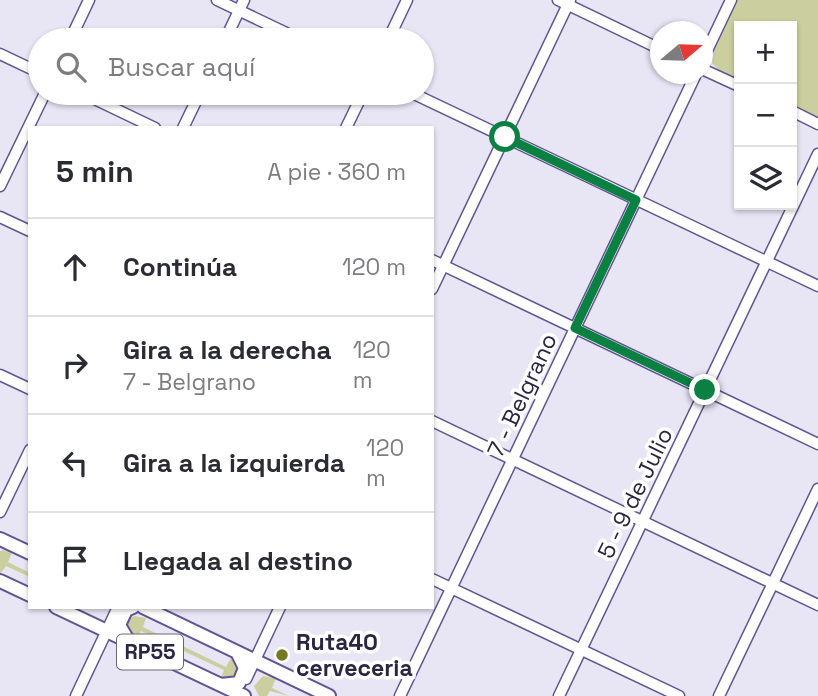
<!DOCTYPE html>
<html lang="es">
<head>
<meta charset="utf-8">
<style>
	body { margin:0; font-family:"Space Grotesk",sans-serif; background:#f2f2f3; color:#2b2b33 }
	.controls { position:absolute; right:21px; top:21px; display:grid; overflow:hidden; border-radius:0px; box-shadow:0 2px 5px #0004 }
	.controls button { width:63px; height:63px; display:grid; place-items:center; padding:0; border:0; border-bottom:2px solid #e1e1e2; background:#fff; color:#2b2b33; font:35px sans-serif }
	.compass { position:absolute; left:650px; top:21px; width:63px; height:63px; border-radius:50%; background:#fff; box-shadow:0 2px 5px #0004; rotate:71deg }
	.stop { position:absolute; width:21px; height:21px; margin:-16px; border:5px solid #0b8043; border-radius:50%; background:#fff }
	.stop.end { background:#0b8043; border-color:#fff; box-shadow:0 2px 7px #0008 }
	.list { margin:0; padding:0; list-style:none }
	h2 { display:flex; justify-content:space-between; align-items:center; height:91px; margin:0; padding:0 28px; font-size:30px }
	h2 small { font-size:23px; font-weight:400; color:#7c7c81 }
	.list li { display:grid; grid-template-columns:46px 1fr auto; gap:21px; align-items:center; box-sizing:border-box; height:98px; padding:0 28px; border-top:2px solid #e1e1e2 }
	.list b { display:block; font-size:26px; white-space:nowrap }
	.list p { margin:0; font-size:23px; white-space:nowrap; color:#7c7c81 }
	.list em { font-size:23px; font-style:normal; color:#7c7c81 }
	.icon { flex:none; width:38px; height:38px; fill:none; stroke:currentColor; stroke-width:2; stroke-linecap:round; stroke-linejoin:round }
	.map { position:relative; flex:none; width:818px; height:696px; overflow:hidden }
	.search { position:absolute; background:#fff; box-shadow:0 2px 5px #0004; left:28px; top:28px; width:406px; height:77px; display:flex; align-items:center; gap:18px; box-sizing:border-box; padding:0 24px; border-radius:38px; color:#7c7c81; font-size:26px }
	.panel { position:absolute; background:#fff; box-shadow:0 2px 5px #0004; left:28px; top:126px; width:406px; height:483px; border-radius:0px }
	.map>svg:first-child { display:block }
	.green { fill:#cbcf9f }
	.lines { fill:none; stroke-linecap:round; stroke-linejoin:round }
	.minor-casing { stroke:#615492; stroke-width:13 }
	.major-casing { stroke:#615492; stroke-width:16 }
	.minor { stroke:#fff; stroke-width:10 }
	.major { stroke:#fff; stroke-width:12 }
	.route { stroke:#0b8043; stroke-width:9 }
	.poi-dot { fill:#767922; stroke:#fff; stroke-width:2.5 }
	.labels { text-anchor:middle; stroke-width:7; stroke-linejoin:round; paint-order:stroke }
	.shield { fill:#fff; stroke:#6a6679; stroke-width:2 }
	.shield-label { font-size:21px; font-weight:bold; fill:#2a2540 }
	.street-label { font-size:23px; fill:#2a2540; stroke:#fff }
	.poi-label { font-size:23px; font-weight:bold; fill:#2a2540; stroke:#fff; text-anchor:start }
</style>
</head>
<body>
<div class="map">
<svg width="818" height="696" viewBox="0 0 818 696">
	<rect width="100%" height="100%" fill="#e8e6f5"/>
	<!-- green -->
	<path class="green" d="M737,0H818V117L792,106V26H739V80L721,72L712,63L714,49Z
		M3,550L12,553L8,562L30,573V577L6,566L0,574V551Z
		M134,616L146,618L143,627L226,667L231,658L239,664L238,679L220,680L224,670L141,631L136,639C128,635 126,630 126,622Z
		M263,676L276,678L272,688L289,696L270,691L267,696H259L254,686Z"/>
	<g class="lines">
		<defs>
			<path id="minor" d="M217,0L301,40
				M558,0L660,49
				M70,40L89,0
				M225,40L244,0
				M388,40L407,0
				M0,54L40,73
				M702,61L731,0
				M702,69L739,86
				M82,93L155,128
				M412,93L818,286
				M792,111L818,124
				M183,128L200,93
				M346,128L363,93
				M0,186L45,93
				M0,217L30,231
				M432,260L818,444
				M432,289L570,0
				M0,375L30,389
				M432,421L818,605
				M0,512L30,450
				M432,579L679,696
				M246,679L280,607
				M76,696L118,607
				M400,696L696,74
				M559,696L818,154
				M719,696L818,489"/>
			<path id="major" d="M0,539L30,553
				M0,581L30,595
				M56,607L244,696
				M143,607L329,696
				M129,642L119,625L126,610L133,607
				M221,685L239,683L245,668L237,652"/>
		</defs>
		<!-- minor casing -->
		<use href="#minor" class="minor-casing"/>
		<!-- major casing -->
		<use href="#major" class="major-casing"/>
		<!-- minor -->
		<use href="#minor" class="minor"/>
		<!-- major -->
		<use href="#major" class="major"/>
	</g>
	<g class="lines">
		<!-- route -->
		<path class="route" d="M505,137L636,200L575,328L705,390"/>
	</g>
	<!-- markers -->
	<circle class="poi-dot" cx="282" cy="655" r="7"/>
	<g class="labels">
		<!-- shield labels -->
		<rect class="shield" x="117" y="634.5" width="66" height="35" rx="5"/>
		<g class="shield-label">
			<text x="150" y="659">RP55</text>
		</g>
		<!-- street labels -->
		<g class="street-label">
			<text transform="translate(522 395) rotate(-65)" y="8">7 - Belgrano</text>
			<text transform="translate(635 493) rotate(-64)" y="8">5 - 9 de Julio</text>
		</g>
		<!-- poi labels -->
		<g class="poi-label">
			<text x="296" y="650">Ruta40<tspan x="296" dy="26">cerveceria</tspan></text>
		</g>
	</g>
</svg>
<div class="controls">
<button>+</button>
<button>−</button>
<button><svg class="icon" aria-label="layers" viewBox="0 0 24 24"><path d="M12 4l9 5-9 5-9-5zM3 14l9 5 9-5"/></svg></button>
</div>
<svg class="compass" viewBox="-18 -18 36 36"><path d="M0-13l5 13h-10z" fill="#e53935"/><path d="M0 13l5-13h-10z" fill="#7c7c81"/></svg>
<div class="stop" style="left:505px;top:137px"></div>
<div class="stop end" style="left:705px;top:390px"></div>
<div class="search"><svg class="icon" aria-label="search" viewBox="0 0 24 24"><circle cx="10" cy="10" r="6"/><path d="M15 15l6 6"/></svg>Buscar aquí</div>
<section class="panel">
<h2>5 min<small>A pie · 360 m</small></h2>
<ul class="list">
<li><svg class="icon" aria-label="ahead" viewBox="0 0 24 24"><path d="M12 20V5M6 11l6-6 6 6"/></svg><div><b>Continúa</b></div><em>120 m</em></li>
<li><svg class="icon" aria-label="right" viewBox="0 0 24 24"><path d="M7 20v-9h11M14 6l5 5-5 5"/></svg><div><b>Gira a la derecha</b><p>7 - Belgrano</p></div><em>120 m</em></li>
<li><svg class="icon" aria-label="left" viewBox="0 0 24 24"><path d="M17 20v-9H6M10 6l-5 5 5 5"/></svg><div><b>Gira a la izquierda</b></div><em>120 m</em></li>
<li><svg class="icon" aria-label="arrive" viewBox="0 0 24 24"><path d="M6 21V4h12l-3 4 3 4H6"/></svg><div><b>Llegada al destino</b></div></li>
</ul>
</section>
</div>
</body>
</html>
